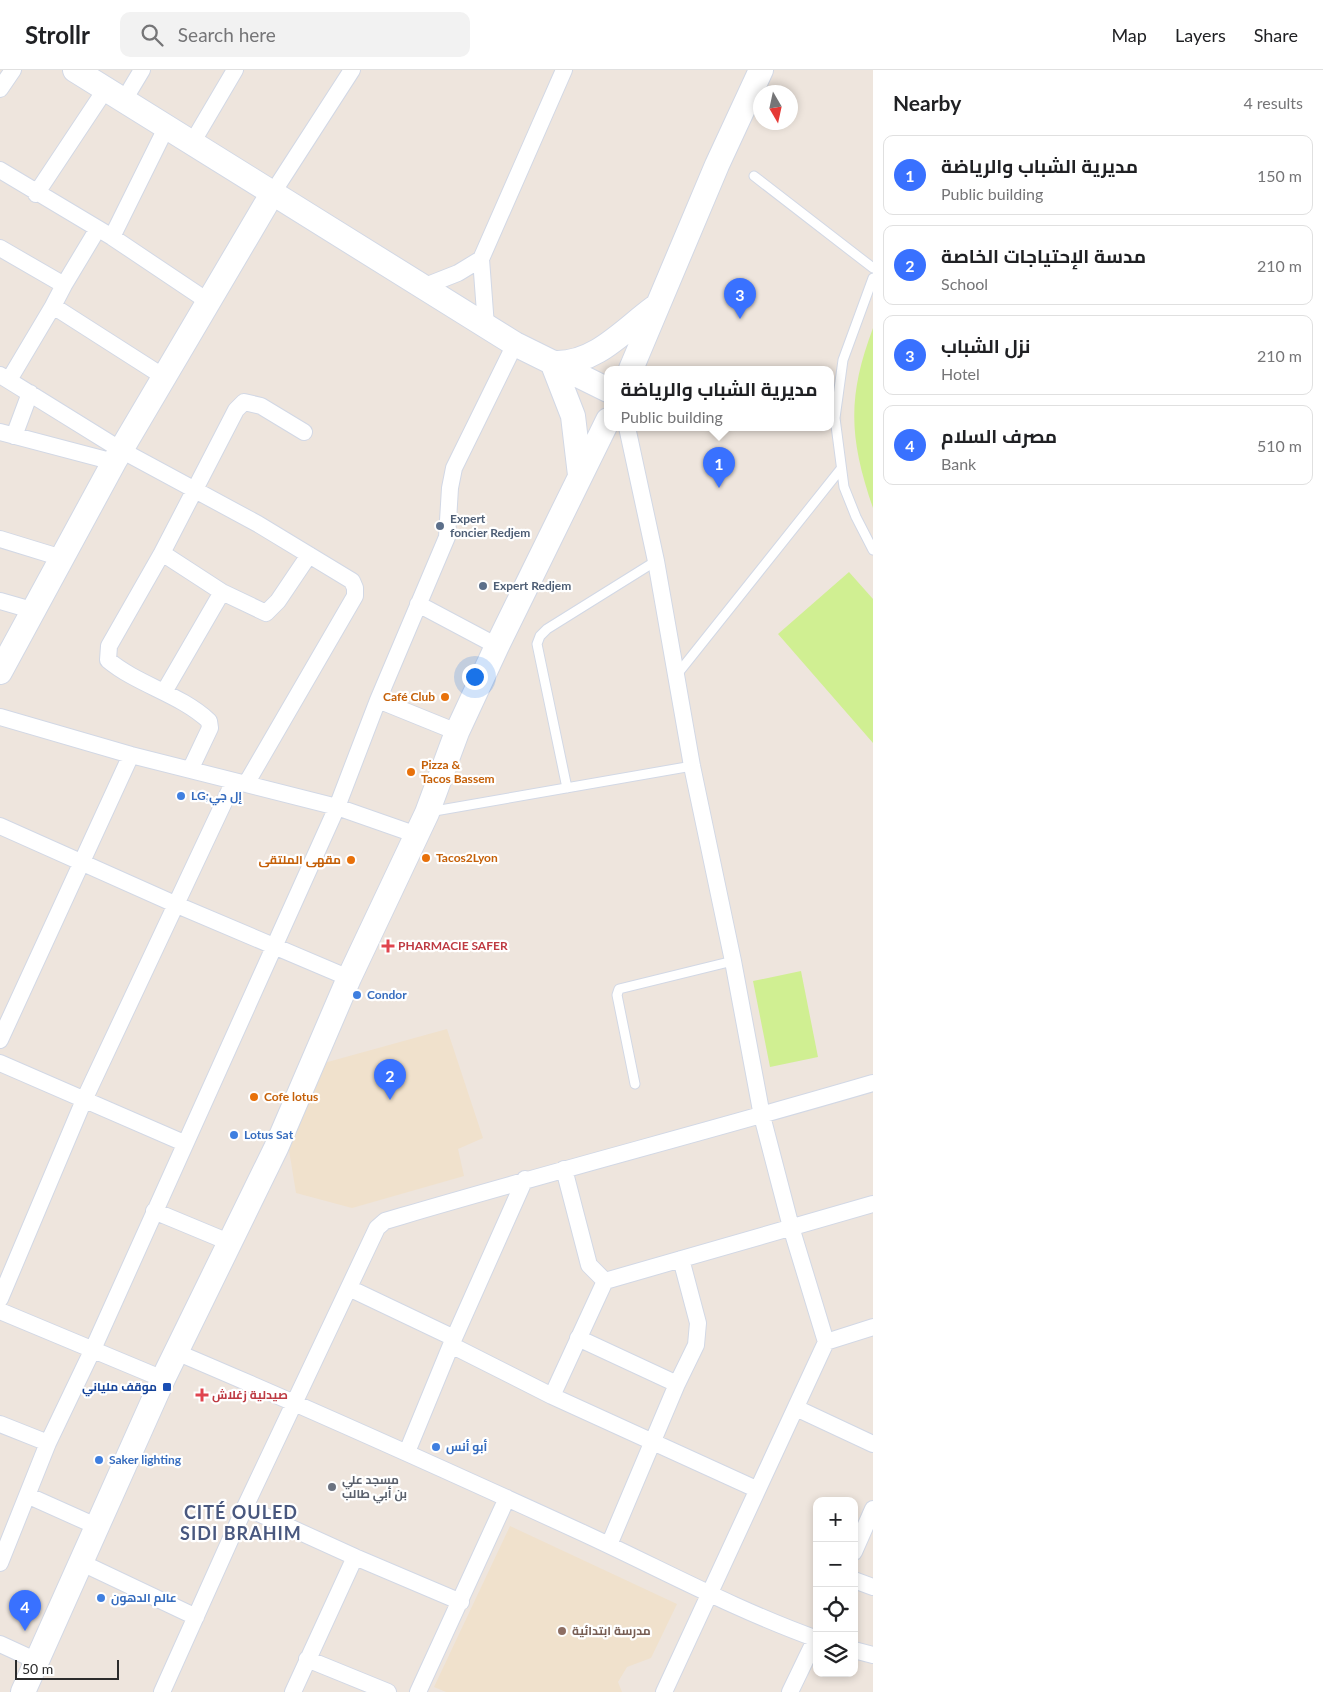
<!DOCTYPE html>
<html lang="en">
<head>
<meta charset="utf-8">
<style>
	body { margin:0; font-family:Lato,Cairo,sans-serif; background:#f2f2f2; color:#202124 }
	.controls { position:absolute; right:15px; bottom:15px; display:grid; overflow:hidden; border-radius:10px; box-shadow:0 2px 8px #0003 }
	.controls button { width:45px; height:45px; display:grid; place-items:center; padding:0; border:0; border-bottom:1px solid #e0e0e0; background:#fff; color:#202124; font:25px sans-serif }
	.compass { position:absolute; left:753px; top:15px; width:45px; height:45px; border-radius:50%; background:#fff; box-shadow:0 2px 8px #0003; rotate:171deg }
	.scale { position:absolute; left:15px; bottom:12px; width:104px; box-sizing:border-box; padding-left:5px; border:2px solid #2c2c2c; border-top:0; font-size:14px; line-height:18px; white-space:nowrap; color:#2c2c2c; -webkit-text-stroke:4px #fff; paint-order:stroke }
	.you { position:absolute; left:474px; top:606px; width:18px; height:18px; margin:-12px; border:4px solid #fff; border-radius:50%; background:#1a73e8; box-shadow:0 0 0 8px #1a73e833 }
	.badge { display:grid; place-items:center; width:32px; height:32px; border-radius:50%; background:#3971ff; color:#fff; font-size:16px; font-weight:700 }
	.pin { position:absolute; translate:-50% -41px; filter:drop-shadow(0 1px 2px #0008) }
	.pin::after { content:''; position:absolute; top:26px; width:18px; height:15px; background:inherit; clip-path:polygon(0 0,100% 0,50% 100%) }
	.popup { position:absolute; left:604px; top:296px; width:230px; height:65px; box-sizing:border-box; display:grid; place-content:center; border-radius:10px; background:#fff; filter:drop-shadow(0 1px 4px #0005); font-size:16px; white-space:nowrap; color:#757577 }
	.popup b { font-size:19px; color:#202124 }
	.popup::after { content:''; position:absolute; left:50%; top:100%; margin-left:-10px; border:10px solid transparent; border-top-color:#fff }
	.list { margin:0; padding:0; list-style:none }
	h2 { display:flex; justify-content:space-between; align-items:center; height:65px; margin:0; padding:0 20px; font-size:21px }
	h2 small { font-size:16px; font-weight:400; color:#757577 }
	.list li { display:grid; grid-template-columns:32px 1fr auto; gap:15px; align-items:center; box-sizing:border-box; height:80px; margin:0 10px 10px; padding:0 10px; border:1px solid #e0e0e0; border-radius:10px }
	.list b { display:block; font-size:19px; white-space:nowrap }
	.list p { margin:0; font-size:16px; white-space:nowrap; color:#757577 }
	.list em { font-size:16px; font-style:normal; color:#757577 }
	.icon { flex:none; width:28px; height:28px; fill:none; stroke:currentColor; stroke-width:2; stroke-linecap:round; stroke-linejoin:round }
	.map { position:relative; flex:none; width:873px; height:1622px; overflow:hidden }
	header { display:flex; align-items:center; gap:30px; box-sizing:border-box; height:70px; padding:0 25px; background:#fff; border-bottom:1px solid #e0e0e0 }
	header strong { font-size:24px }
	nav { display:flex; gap:28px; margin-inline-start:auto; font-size:18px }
	.search { width:350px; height:45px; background:#f2f2f2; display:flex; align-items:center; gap:12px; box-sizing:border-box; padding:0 18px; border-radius:10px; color:#757577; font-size:19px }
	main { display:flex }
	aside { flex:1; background:#fff }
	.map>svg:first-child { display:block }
	.education { fill:#f0e1cc }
	.pitch { fill:#d0ef92 }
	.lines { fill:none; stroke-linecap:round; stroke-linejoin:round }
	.lane-casing { stroke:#d2d8e5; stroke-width:11 }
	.street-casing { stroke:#d2d8e5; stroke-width:18 }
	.secondary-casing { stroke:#d2d8e5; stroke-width:26 }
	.lane { stroke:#fff; stroke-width:9 }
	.street { stroke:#fff; stroke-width:16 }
	.secondary { stroke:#fff; stroke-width:24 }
	.service-dot { fill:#5c6f8a; stroke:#fff; stroke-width:2 }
	.food-dot { fill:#e8710a; stroke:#fff; stroke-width:2 }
	.shop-dot { fill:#3f7fe0; stroke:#fff; stroke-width:2 }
	.health-dot { fill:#e0444e; stroke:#fff; stroke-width:2 }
	.transit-dot { fill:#1a4fb4; stroke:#fff; stroke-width:2 }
	.worship-dot { fill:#6b7280; stroke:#fff; stroke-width:2 }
	.education-dot { fill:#8d6e63; stroke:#fff; stroke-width:2 }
	.labels { text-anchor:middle; stroke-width:4.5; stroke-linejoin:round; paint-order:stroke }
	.service-label { font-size:12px; font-weight:bold; fill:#4e5e75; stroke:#fff; text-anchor:start }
	.food-label { font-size:12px; font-weight:bold; fill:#c56008; stroke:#fff; text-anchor:start }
	.shop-label { font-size:12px; font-weight:bold; fill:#366cbe; stroke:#fff; text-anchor:start }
	.health-label { font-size:12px; font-weight:bold; fill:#be3a42; stroke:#fff; text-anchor:start }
	.transit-label { font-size:12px; font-weight:bold; fill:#164399; stroke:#fff; text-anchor:end }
	.worship-label { font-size:12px; font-weight:bold; fill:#5b616d; stroke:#fff; text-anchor:start }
	.education-label { font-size:12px; font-weight:bold; fill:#785e54; stroke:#fff; text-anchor:start }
	.district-label { font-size:18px; font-weight:bold; letter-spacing:1px; fill:#49587f; stroke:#fff }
</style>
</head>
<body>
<header>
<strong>Strollr</strong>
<div class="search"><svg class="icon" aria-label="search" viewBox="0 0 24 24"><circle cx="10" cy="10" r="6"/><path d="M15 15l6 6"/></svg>Search here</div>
<nav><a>Map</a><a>Layers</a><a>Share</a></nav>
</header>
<main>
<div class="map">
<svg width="873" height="1622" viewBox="0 0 873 1622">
	<rect width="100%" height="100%" fill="#eee5dd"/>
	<!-- education -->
	<path class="education" d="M447,959L483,1068L458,1079L464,1106L352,1138L296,1123L289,1080L324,993Z
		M510,1456L677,1534L651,1588L627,1597L618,1612L622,1622H446L434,1617Z"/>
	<!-- pitch -->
	<path class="pitch" d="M873,258V438C849,368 847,327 873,258Z
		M849,502L873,529V673L778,564Z
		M801,901L818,987L770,997L753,911Z"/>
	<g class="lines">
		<defs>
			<path id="lane" d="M754,106L873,198
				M873,208L843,290L835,348L844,417L856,447L873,480
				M675,607L840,400
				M567,718L537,574L540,566L547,559L656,491
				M429,742L692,696
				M635,1014L617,925L619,919L733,891"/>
			<path id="street" d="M0,19L13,0
				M124,30L142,0
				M192,73L235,0
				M0,100L112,167L209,232
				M36,124L105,20
				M272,124L352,0
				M112,167L166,58
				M0,178L64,215L53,236L164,307
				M64,215L97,160
				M425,216L458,203L481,189
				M486,256L481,189L564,0
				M0,305L121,380L258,454L352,511L355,518V526L246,714
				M9,310L53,236
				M627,357L656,491L692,696L733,891L762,1046L791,1157L826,1272L664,1622
				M0,362L114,392
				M14,366L30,323
				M0,469L62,488
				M162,483L222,522L266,543L278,531L309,485
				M0,531L35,541
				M418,534L497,576
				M164,622L222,522
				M378,630L457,662
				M0,647L131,685L337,737L417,765
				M191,698L210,658L209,651C180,624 138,615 108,590L109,576L162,483L236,340L244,332L261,336L304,362
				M0,756L177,835L349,908
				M0,970L131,685
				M0,993L184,1073
				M564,1099L589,1195L605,1211
				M154,1141L231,1173
				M349,1218L454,1268
				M0,1229L84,1030L234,711
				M0,1241L163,1309
				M578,1268L677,1314
				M826,1272L873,1257
				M451,1275L552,1326L756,1419
				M176,1282C313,1340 448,1401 583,1463C661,1499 736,1540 817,1569
				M552,1326L605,1211L873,1134
				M796,1338L873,1374
				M0,1354L48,1373
				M407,1382L451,1275L525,1109
				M29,1426L96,1456
				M245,1437L355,1487L461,1532
				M609,1475L677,1314L696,1275L698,1253L681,1189
				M854,1482L873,1439
				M80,1492L196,1547
				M0,1493L48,1373L93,1279L337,737L378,630L447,467L450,418L454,398L515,274
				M854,1510L873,1517
				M0,1574L37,1591
				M854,1580L873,1585
				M307,1589L388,1622
				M162,1622L245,1437L377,1158L385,1151L402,1146C558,1100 716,1059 873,1013
				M293,1622L355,1487
				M418,1622L507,1428
				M790,1622L817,1566"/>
			<path id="secondary" d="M75,0L515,274L608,320
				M552,292L573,346L580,405
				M557,293C596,293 624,260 654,238
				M631,299L717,95L761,0
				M0,602L114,392L272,124
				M23,1622L163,1309L276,1078L349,908L427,743L457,662L497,576L608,350"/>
		</defs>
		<!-- lane casing -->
		<use href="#lane" class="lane-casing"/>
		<!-- street casing -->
		<use href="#street" class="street-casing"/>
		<!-- secondary casing -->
		<use href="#secondary" class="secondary-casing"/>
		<!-- lane -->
		<use href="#lane" class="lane"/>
		<!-- street -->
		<use href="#street" class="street"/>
		<!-- secondary -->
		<use href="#secondary" class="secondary"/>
	</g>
	<!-- markers -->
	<g class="service-dot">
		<circle cx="440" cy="456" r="5"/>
		<circle cx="483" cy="516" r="5"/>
	</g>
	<g class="food-dot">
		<circle cx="445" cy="627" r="5"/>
		<circle cx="411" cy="702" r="5"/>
		<circle cx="426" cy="788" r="5"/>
		<circle cx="351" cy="790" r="5"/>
		<circle cx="254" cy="1027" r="5"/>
	</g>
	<g class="shop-dot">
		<circle cx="181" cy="726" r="5"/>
		<circle cx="357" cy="925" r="5"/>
		<circle cx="234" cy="1065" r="5"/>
		<circle cx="436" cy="1377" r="5"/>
		<circle cx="99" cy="1390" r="5"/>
		<circle cx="101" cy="1528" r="5"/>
	</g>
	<g class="health-dot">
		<path d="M385.5 868.5h5v5h5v5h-5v5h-5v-5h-5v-5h5z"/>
		<path d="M199.5 1317.5h5v5h5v5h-5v5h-5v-5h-5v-5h5z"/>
	</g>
	<rect class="transit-dot" x="162" y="1312" width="10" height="10" rx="2.5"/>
	<circle class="worship-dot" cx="332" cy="1417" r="5"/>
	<circle class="education-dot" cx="562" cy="1561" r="5"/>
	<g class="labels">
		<!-- service labels -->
		<g class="service-label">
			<text x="450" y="453">Expert<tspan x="450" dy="14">foncier Redjem</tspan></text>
			<text x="493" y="520">Expert Redjem</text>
		</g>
		<!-- food labels -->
		<g class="food-label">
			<text x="435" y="631" text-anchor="end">Café Club</text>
			<text x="421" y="699">Pizza &amp;<tspan x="421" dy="14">Tacos Bassem</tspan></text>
			<text x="436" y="792">Tacos2Lyon</text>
			<text x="341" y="794" text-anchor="end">مقهى الملتقى</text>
			<text x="264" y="1031">Cofe lotus</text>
		</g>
		<!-- shop labels -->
		<g class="shop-label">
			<text x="191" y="730">LG;إل جي</text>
			<text x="367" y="929">Condor</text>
			<text x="244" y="1069">Lotus Sat</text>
			<text x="446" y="1381">أبو أنس</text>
			<text x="109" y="1394">Saker lighting</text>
			<text x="111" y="1532">عالم الدهون</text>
		</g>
		<!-- health labels -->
		<g class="health-label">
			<text x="398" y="880">PHARMACIE SAFER</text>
			<text x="212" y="1329">صيدلية زغلاش</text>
		</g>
		<!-- transit labels -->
		<g class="transit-label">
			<text x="157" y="1321">موقف ملياني</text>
		</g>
		<!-- worship labels -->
		<g class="worship-label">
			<text x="342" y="1414">مسجد علي<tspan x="342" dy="14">بن أبي طالب</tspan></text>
		</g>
		<!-- education labels -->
		<g class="education-label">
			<text x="572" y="1565">مدرسة ابتدائية</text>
		</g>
		<!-- district labels -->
		<g class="district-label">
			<text x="241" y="1449">CITÉ OULED<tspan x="241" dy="21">SIDI BRAHIM</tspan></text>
		</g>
	</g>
</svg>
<div class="controls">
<button>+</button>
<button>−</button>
<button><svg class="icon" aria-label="locate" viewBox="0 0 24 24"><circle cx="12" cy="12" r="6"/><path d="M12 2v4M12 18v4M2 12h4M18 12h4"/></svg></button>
<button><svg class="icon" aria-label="layers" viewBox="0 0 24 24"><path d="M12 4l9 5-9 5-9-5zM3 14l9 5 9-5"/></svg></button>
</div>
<svg class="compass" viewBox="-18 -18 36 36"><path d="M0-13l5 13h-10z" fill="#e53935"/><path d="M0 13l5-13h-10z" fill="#757577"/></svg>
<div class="scale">50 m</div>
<div class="you"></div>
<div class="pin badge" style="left:719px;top:418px">1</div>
<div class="popup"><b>مديرية الشباب والرياضة</b>Public building</div>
<div class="pin badge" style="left:390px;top:1030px">2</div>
<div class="pin badge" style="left:740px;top:249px">3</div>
<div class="pin badge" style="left:25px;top:1561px">4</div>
</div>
<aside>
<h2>Nearby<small>4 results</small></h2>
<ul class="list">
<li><span class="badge">1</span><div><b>مديرية الشباب والرياضة</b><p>Public building</p></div><em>150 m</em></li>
<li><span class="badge">2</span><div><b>مدسة الإحتياجات الخاصة</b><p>School</p></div><em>210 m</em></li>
<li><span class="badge">3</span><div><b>نزل الشباب</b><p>Hotel</p></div><em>210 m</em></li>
<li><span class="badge">4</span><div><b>مصرف السلام</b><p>Bank</p></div><em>510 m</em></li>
</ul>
</aside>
</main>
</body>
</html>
